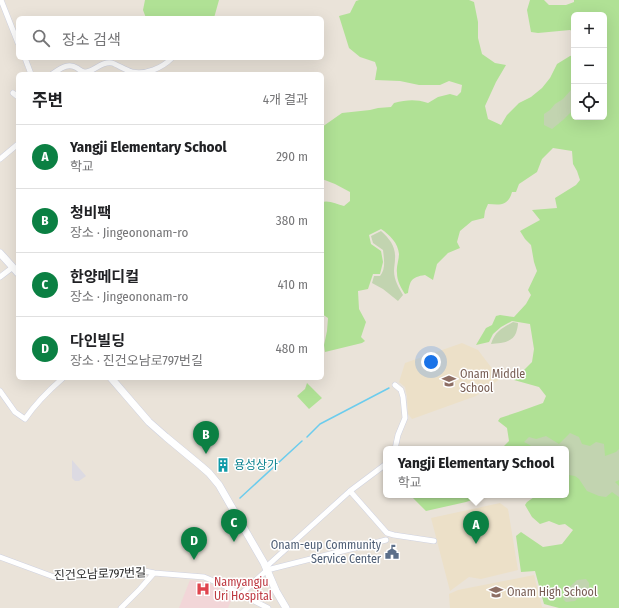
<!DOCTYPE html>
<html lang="ko">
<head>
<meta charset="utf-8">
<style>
	body { margin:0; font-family:"Fira Sans Condensed","Noto Sans KR",sans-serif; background:#f2f2f2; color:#202124 }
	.controls { position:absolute; right:12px; top:12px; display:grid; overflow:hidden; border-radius:6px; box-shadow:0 4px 16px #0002 }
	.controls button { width:36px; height:36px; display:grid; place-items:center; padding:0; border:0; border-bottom:1px solid #e0e0e0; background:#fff; color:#202124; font:20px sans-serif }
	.you { position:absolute; left:431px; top:362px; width:14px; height:14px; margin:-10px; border:3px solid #fff; border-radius:50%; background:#1a73e8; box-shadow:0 0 0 6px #1a73e833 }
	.badge { display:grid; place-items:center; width:26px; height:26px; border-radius:50%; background:#0b8043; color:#fff; font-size:13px; font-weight:700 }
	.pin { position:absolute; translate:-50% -33px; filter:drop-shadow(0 1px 2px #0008) }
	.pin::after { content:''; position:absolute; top:21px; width:14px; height:12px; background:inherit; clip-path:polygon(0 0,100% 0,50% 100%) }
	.popup { position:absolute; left:383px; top:446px; width:186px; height:52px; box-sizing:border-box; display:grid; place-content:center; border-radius:6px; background:#fff; filter:drop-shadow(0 1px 3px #0005); font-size:13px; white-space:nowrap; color:#757577 }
	.popup b { font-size:15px; color:#202124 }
	.popup::after { content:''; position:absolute; left:50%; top:100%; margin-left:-8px; border:8px solid transparent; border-top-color:#fff }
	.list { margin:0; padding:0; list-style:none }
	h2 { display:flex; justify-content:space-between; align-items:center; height:52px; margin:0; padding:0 16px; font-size:17px }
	h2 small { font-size:13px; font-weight:400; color:#757577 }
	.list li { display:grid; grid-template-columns:26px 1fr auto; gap:12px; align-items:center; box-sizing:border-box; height:64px; padding:0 16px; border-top:1px solid #e0e0e0 }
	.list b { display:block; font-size:15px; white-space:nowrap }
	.list p { margin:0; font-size:13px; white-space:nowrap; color:#757577 }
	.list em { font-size:13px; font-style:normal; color:#757577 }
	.icon { flex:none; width:22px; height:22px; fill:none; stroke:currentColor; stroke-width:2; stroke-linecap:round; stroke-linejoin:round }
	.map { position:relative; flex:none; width:619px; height:608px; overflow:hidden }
	.search { position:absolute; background:#fff; box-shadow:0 4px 16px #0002; left:16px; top:16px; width:308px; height:44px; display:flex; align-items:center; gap:10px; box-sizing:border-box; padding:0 14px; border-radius:6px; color:#757577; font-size:15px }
	.panel { position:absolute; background:#fff; box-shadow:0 4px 16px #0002; left:16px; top:72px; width:308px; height:308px; border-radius:6px }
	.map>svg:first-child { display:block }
	.industrial { fill:#dcdae2 }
	.education { fill:#ece0c8 }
	.medical { fill:#f2d6d8 }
	.green { fill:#b0e195 }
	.cemetery { fill:#c2d4b0 }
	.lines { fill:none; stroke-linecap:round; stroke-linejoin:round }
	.stream { stroke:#6ccced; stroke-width:1.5 }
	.minor-casing { stroke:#cfd2e1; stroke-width:6 }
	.secondary-casing { stroke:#cfd2e1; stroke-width:8 }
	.minor { stroke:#fff; stroke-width:5 }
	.secondary { stroke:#fff; stroke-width:7 }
	.labels { text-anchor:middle; stroke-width:3; stroke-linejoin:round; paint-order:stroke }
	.education-label { font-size:12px; fill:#785e54; stroke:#fff; text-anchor:start }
	.culture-label { font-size:12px; fill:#0d838f; stroke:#fff; text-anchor:start }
	.service-label { font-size:12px; fill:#4e5e75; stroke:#fff; text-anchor:end }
	.street-label { font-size:12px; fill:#282828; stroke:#fff }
	.health-label { font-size:12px; fill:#be3a42; stroke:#fff; text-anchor:start }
</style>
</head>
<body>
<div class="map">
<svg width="619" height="608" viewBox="0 0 619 608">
	<rect width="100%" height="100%" fill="#eae3d9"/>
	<!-- industrial -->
	<path class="industrial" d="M72,460L86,476L79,481H75L72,478Z"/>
	<!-- education -->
	<path class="education" d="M462,343L478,350L500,379L476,396L412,419L408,414L407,396L405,387L399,382L405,363Z
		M500,503L508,509L518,570L481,579L469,577L450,591L431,518Z
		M534,575L542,607L550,608H450L449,594L458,590Z"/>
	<!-- medical -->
	<path class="medical" d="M190,580L207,582L233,596L228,608H179Z"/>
	<!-- green -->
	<path class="green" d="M145,0H219L214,18H146L143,10Z
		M359,0H469L474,2L478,22V38L482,54L495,63L506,65L496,82L485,106L488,119L501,125L507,115L519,103L531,97L542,88L550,78L557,64L570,56L574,55V117H604V15H574V32L570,30L538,33L531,32L527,10L530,0H544L549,5H566L574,2V0H619V608H559L544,604L535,571L521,572L516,536L521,532L543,547L562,544L573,530L565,524L559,525L549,521L540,524L532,517L525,505L527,502L537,495H566V449H501L509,441L507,428L498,421L500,418L518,412L543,403L546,396L539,387L514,380L532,362L534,349L530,324L512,321L501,327L493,334L489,342L476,345L486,328L492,325L496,316L500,315L514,317L526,304L531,295L528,290L537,271L534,262L531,245L525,239L520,231L540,220L532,210L557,208L555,198L576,185L580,180L577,171L573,164L572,151L553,148L542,159L537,172L519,184L516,192H512C508,206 501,205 488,204L485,211L484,218L472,221L460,231L457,242L460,248L448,253L437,264L433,280L425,275C411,277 410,281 408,293L405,294C401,288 397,281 397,273C396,267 399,260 399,254C398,243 390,235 381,229L369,235L371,244L381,251L383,262L380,274H373L368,289L358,291L359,309L366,322L361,337L365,341L362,343L325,352L324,345L327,331L328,318L322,314V279L323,276L322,272V239H323L324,235L322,233V202C329,200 337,204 344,206L350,201V192L335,184L322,179V127L342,113L370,110L378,108L391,107L394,103C407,100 415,99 428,103L438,97L450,94L457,96L461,92L462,85L449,81L440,85H419L400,81L375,80L377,68L375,62L360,57L349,48L339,16L350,13L356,1Z
		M307,383L322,398L309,409L297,396L305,389Z
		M410,495H487L466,502L426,511Z"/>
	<!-- cemetery -->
	<path class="cemetery" d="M574,89V109L563,120L552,129L544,125V114L550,110L555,104L563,99L571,90Z
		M381,231C390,239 396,247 395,259C395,263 394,267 394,271C394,280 399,288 403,295L398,301L383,289L372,283L374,276H380C386,269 384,259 383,250L373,243L371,236Z
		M513,322L518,323C518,326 517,330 516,333C512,343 500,343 491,344C495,331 502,328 513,322Z
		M570,433L579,437L582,444L590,446L596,442L604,444L605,456L616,452L619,449V480L615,482L619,486V497L612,492L606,497L599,496L587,491L579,479L575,476L569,475L566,468V449H552L548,446L545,449H533L530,445L524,442L529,437L536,439L546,436L559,444Z
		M586,579L589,583V593L586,596L578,598L575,601L566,602L563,599L566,590L574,583L577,580Z"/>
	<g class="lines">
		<!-- stream -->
		<path class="stream" d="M62,58H63
			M307,437L320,424L389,388
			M240,498L302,441"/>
		<defs>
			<path id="minor" d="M1,0L18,43
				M25,58L31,74
				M52,74C60,69 68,62 77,68C80,70 82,72 85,72C94,72 101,61 112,63C118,65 125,70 132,72C146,75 162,68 172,58
				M13,93L18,97
				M0,159L18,144
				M0,277L13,267
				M395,385L401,390L403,397L405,418L398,435L395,449
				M0,391L15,412L25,419C36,403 48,391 63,378
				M350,491L387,533L394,535L434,541
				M0,557L54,577L104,576L127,574L140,570L154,573L204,577L223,585L268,608
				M266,567L350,491L386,464
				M241,594L267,570L386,540
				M121,608L140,589L154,573"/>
			<path id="secondary" d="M0,253L18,273
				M111,378L149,422L166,437L201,466L209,473L219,485L264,563L276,591L286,608"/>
		</defs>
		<!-- minor casing -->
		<use href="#minor" class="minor-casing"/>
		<!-- secondary casing -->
		<use href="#secondary" class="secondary-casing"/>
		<!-- minor -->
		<use href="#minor" class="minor"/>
		<!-- secondary -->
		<use href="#secondary" class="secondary"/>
	</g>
	<!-- icons -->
	<defs>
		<symbol id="school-bare" viewBox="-9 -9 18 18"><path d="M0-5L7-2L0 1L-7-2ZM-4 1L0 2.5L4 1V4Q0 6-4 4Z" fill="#8d6e63" stroke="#fff" stroke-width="2.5" paint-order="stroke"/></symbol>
		<symbol id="building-bare" viewBox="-9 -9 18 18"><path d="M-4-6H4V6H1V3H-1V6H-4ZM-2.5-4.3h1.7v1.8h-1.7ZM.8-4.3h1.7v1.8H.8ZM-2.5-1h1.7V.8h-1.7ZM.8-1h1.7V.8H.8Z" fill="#0f9aa8" stroke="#fff" stroke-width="2.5" paint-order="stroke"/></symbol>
		<symbol id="civic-bare" viewBox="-9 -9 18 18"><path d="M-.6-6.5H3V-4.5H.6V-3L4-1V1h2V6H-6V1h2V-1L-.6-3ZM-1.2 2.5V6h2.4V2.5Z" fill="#5c6f8a" stroke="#fff" stroke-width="2.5" paint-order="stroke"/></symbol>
		<symbol id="hospital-bare" viewBox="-9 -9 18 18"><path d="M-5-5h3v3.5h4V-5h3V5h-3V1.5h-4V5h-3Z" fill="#e0444e" stroke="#fff" stroke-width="2.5" paint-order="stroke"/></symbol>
	</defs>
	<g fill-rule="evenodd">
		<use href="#school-bare" x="439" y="371" width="20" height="20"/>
		<use href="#building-bare" x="213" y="455" width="20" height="20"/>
		<use href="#civic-bare" x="382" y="542" width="20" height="20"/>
		<use href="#hospital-bare" x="193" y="579" width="20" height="20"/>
		<use href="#school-bare" x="486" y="582" width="20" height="20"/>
	</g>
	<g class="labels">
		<!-- education labels -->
		<g class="education-label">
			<text x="460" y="378">Onam Middle<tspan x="460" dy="14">School</tspan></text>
			<text x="507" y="596">Onam High School</text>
		</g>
		<!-- culture labels -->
		<g class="culture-label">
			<text x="234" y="469">용성상가</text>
		</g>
		<!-- service labels -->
		<g class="service-label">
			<text x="381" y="549">Onam-eup Community<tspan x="381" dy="14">Service Center</tspan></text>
		</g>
		<!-- street labels -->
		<g class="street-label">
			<text transform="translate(100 574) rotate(-2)" y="4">진건오남로797번길</text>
		</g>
		<!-- health labels -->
		<g class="health-label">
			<text x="214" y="586">Namyangju<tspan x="214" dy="14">Uri Hospital</tspan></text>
		</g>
	</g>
</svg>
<div class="controls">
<button>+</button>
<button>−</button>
<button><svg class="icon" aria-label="locate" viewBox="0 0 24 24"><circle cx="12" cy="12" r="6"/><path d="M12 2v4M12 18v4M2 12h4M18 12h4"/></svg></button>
</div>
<div class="you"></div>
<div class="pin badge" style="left:476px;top:544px">A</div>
<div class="popup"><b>Yangji Elementary School</b>학교</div>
<div class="pin badge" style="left:206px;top:454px">B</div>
<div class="pin badge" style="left:234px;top:542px">C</div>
<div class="pin badge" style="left:194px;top:560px">D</div>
<div class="search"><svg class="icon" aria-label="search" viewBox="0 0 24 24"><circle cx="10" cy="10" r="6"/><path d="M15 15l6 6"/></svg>장소 검색</div>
<section class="panel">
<h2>주변<small>4개 결과</small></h2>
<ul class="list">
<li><span class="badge">A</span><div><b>Yangji Elementary School</b><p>학교</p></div><em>290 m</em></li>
<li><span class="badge">B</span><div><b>청비팩</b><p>장소 · Jingeononam-ro</p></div><em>380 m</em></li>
<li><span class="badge">C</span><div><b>한양메디컬</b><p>장소 · Jingeononam-ro</p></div><em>410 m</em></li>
<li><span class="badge">D</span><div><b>다인빌딩</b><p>장소 · 진건오남로797번길</p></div><em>480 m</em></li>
</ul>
</section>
</div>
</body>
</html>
